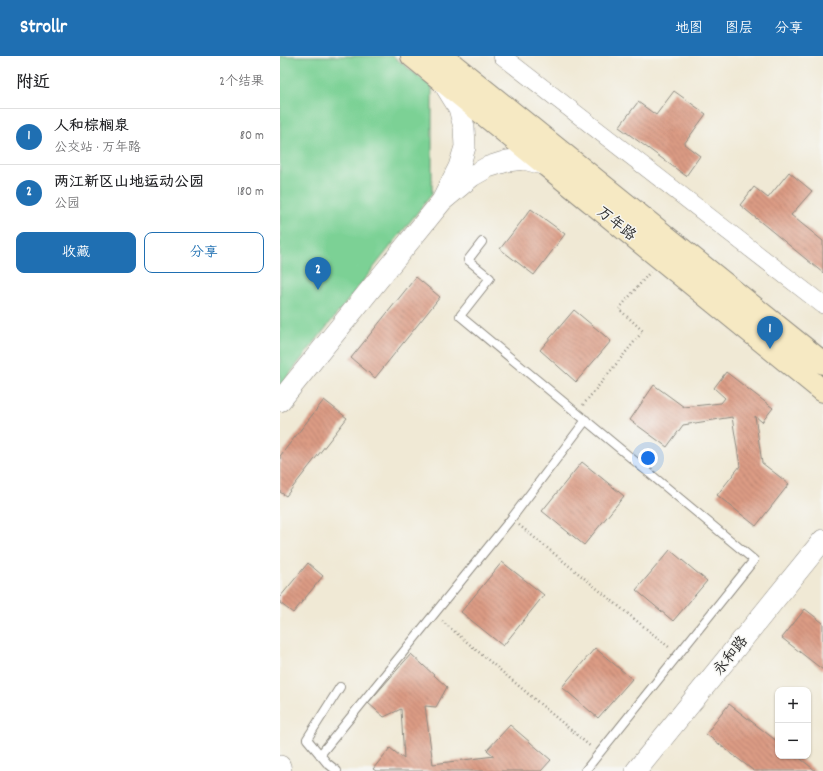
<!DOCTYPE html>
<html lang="zh">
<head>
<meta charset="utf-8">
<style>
	body { margin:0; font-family:Dekko,"LXGW WenKai TC",sans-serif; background:#f2f2f2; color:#202124 }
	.controls { position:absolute; right:12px; bottom:12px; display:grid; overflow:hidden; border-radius:8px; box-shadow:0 1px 3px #0004 }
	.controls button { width:36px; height:36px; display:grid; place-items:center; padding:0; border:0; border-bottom:1px solid #e0e0e0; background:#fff; color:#202124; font:20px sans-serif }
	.you { position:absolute; left:368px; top:402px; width:14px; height:14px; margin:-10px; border:3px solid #fff; border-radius:50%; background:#1a73e8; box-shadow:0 0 0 6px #1a73e833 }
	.badge { display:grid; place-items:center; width:26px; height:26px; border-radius:50%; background:#1f6fb2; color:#fff; font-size:13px; font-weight:700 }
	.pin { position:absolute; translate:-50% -33px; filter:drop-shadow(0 1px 2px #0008) }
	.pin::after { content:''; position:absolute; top:21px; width:14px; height:12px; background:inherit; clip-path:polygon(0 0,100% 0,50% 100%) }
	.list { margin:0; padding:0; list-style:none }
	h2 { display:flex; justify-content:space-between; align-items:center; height:52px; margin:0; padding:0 16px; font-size:17px }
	h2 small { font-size:13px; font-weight:400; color:#757577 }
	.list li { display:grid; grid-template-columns:26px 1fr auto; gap:12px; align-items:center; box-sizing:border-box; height:56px; padding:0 16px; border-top:1px solid #e0e0e0 }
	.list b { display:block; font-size:15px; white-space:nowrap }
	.list p { margin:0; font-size:13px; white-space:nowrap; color:#757577 }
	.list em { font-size:13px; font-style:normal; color:#757577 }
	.actions { display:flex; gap:8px; padding:12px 16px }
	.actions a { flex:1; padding:9px 0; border:1px solid #1f6fb2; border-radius:8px; text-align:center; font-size:14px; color:#1f6fb2 }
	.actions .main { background:#1f6fb2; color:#fff }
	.map { position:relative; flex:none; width:543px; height:715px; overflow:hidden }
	header { display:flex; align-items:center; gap:24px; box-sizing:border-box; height:56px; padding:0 20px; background:#1f6fb2; color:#fff }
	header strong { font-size:19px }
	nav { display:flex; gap:22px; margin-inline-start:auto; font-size:14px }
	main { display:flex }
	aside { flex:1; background:#fff }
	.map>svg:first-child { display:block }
	.green { fill:#7bd195; stroke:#537e60 }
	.building { fill:url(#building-back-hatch) }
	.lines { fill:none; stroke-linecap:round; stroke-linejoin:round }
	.service-casing { stroke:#8e8a80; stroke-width:10 }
	.minor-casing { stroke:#8e8a80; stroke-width:18 }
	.tertiary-casing { stroke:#8e8a80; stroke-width:22 }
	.secondary-casing { stroke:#8e8a80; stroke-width:24 }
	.path { stroke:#8e8a80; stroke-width:2.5; stroke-dasharray:1 3; stroke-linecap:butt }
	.service { stroke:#fff; stroke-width:8 }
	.minor { stroke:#fff; stroke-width:17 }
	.tertiary { stroke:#fff; stroke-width:21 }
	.secondary { stroke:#f6e9c3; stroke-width:22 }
	.labels { text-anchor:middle; stroke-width:3; stroke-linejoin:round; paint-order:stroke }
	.street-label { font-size:15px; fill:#2b2b2b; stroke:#f6f6f2 }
</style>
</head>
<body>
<header>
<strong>Strollr</strong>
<nav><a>地图</a><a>图层</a><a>分享</a></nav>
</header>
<main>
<aside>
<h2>附近<small>2个结果</small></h2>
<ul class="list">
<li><span class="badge">1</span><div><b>人和棕榈泉</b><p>公交站 · 万年路</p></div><em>80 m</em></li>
<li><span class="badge">2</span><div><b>两江新区山地运动公园</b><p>公园</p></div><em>180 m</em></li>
</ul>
<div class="actions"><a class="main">收藏</a><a>分享</a></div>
</aside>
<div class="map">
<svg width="543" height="715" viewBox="0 0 543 715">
	<defs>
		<pattern id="building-back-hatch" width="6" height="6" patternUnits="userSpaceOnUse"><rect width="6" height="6" fill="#db9b84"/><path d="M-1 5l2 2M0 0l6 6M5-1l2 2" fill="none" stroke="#b27f6c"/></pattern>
	</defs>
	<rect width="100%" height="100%" fill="#f6f6f2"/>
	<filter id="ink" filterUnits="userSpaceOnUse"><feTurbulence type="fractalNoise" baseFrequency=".025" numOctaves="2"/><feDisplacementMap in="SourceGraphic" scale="8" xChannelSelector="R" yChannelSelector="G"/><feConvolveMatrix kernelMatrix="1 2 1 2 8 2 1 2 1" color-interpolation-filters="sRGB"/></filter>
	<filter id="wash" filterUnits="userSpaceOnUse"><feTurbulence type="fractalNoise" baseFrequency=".012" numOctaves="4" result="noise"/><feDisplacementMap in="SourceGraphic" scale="16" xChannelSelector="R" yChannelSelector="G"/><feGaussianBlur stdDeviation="0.9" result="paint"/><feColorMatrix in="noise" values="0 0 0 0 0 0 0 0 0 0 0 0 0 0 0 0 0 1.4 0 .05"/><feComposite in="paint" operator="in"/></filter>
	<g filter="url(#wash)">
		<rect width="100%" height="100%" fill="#f0e9d5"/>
		<!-- green -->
		<path class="green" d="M0,0H113L152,31V138L0,330Z"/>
		<g id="blocks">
			<!-- building -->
			<path class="building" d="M394,35L426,58L404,88L420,100L406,120L339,71L358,46L376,59Z
				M509,116L532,135L511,159L543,185V217L460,149L474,131L488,142Z
				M251,153L285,178L254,219L220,193Z
				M136,221L160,241L95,322L71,302Z
				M294,254L331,285L296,326L260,294Z
				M446,316L493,352L482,366L475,360L482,407L509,428L476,470L437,439L460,410L452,361L403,369L387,391L350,364L374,329L404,351L441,347L445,342L434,332Z
				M44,344L67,362L6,440L0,436V400Z
				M302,406L344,440L304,489L262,455Z
				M390,494L427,525L393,565L356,534Z
				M222,506L264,539L223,590L181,556Z
				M28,507L43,520L13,557L0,547V541Z
				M525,553L543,567V614L502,582Z
				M315,592L352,623L318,662L282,631Z
				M131,598L167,631L156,651L145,650L153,708L214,700L207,694L230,669L271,704L261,715H96L93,713L110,692L124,703L121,653L104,661L88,647Z
				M449,648L498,686V700H517L536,715H474L426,678Z"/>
		</g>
	</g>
	<g filter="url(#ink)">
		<use href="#blocks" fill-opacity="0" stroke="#8e8a80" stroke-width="1"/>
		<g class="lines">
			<defs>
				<path id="service" d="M202,186L188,204L210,222L180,260L474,504L305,715
					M40,699L231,463L306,364
					M57,715L47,707L27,683L60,631"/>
				<path id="minor" d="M222,0L543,249"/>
				<path id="tertiary" d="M164,28L179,52L184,71L185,91L179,111L162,145L192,120L208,111L227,105L244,103L266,109
					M0,345L162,145
					M0,710L1,715
					M356,715L543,484"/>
				<path id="secondary" d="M132,0L543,335
					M162,0L543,307"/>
			</defs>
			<!-- service casing -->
			<use href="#service" class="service-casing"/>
			<!-- minor casing -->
			<use href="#minor" class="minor-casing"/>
			<!-- tertiary casing -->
			<use href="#tertiary" class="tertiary-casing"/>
			<!-- secondary casing -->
			<use href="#secondary" class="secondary-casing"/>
			<!-- path -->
			<path class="path" d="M303,349L363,275L339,253L370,216
				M239,469L390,592
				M162,565L311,691"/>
			<!-- service -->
			<use href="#service" class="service"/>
			<!-- minor -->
			<use href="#minor" class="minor"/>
			<!-- tertiary -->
			<use href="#tertiary" class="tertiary"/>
			<!-- secondary -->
			<use href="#secondary" class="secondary"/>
		</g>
	</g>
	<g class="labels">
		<!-- street labels -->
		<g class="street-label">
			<text transform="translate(337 167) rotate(39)" y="5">万年路</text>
			<text transform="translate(450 599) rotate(-51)" y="5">永和路</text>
		</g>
	</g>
</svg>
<div class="controls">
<button>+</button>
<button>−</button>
</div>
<div class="you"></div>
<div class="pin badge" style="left:490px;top:293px">1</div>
<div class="pin badge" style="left:38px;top:234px">2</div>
</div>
</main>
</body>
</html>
